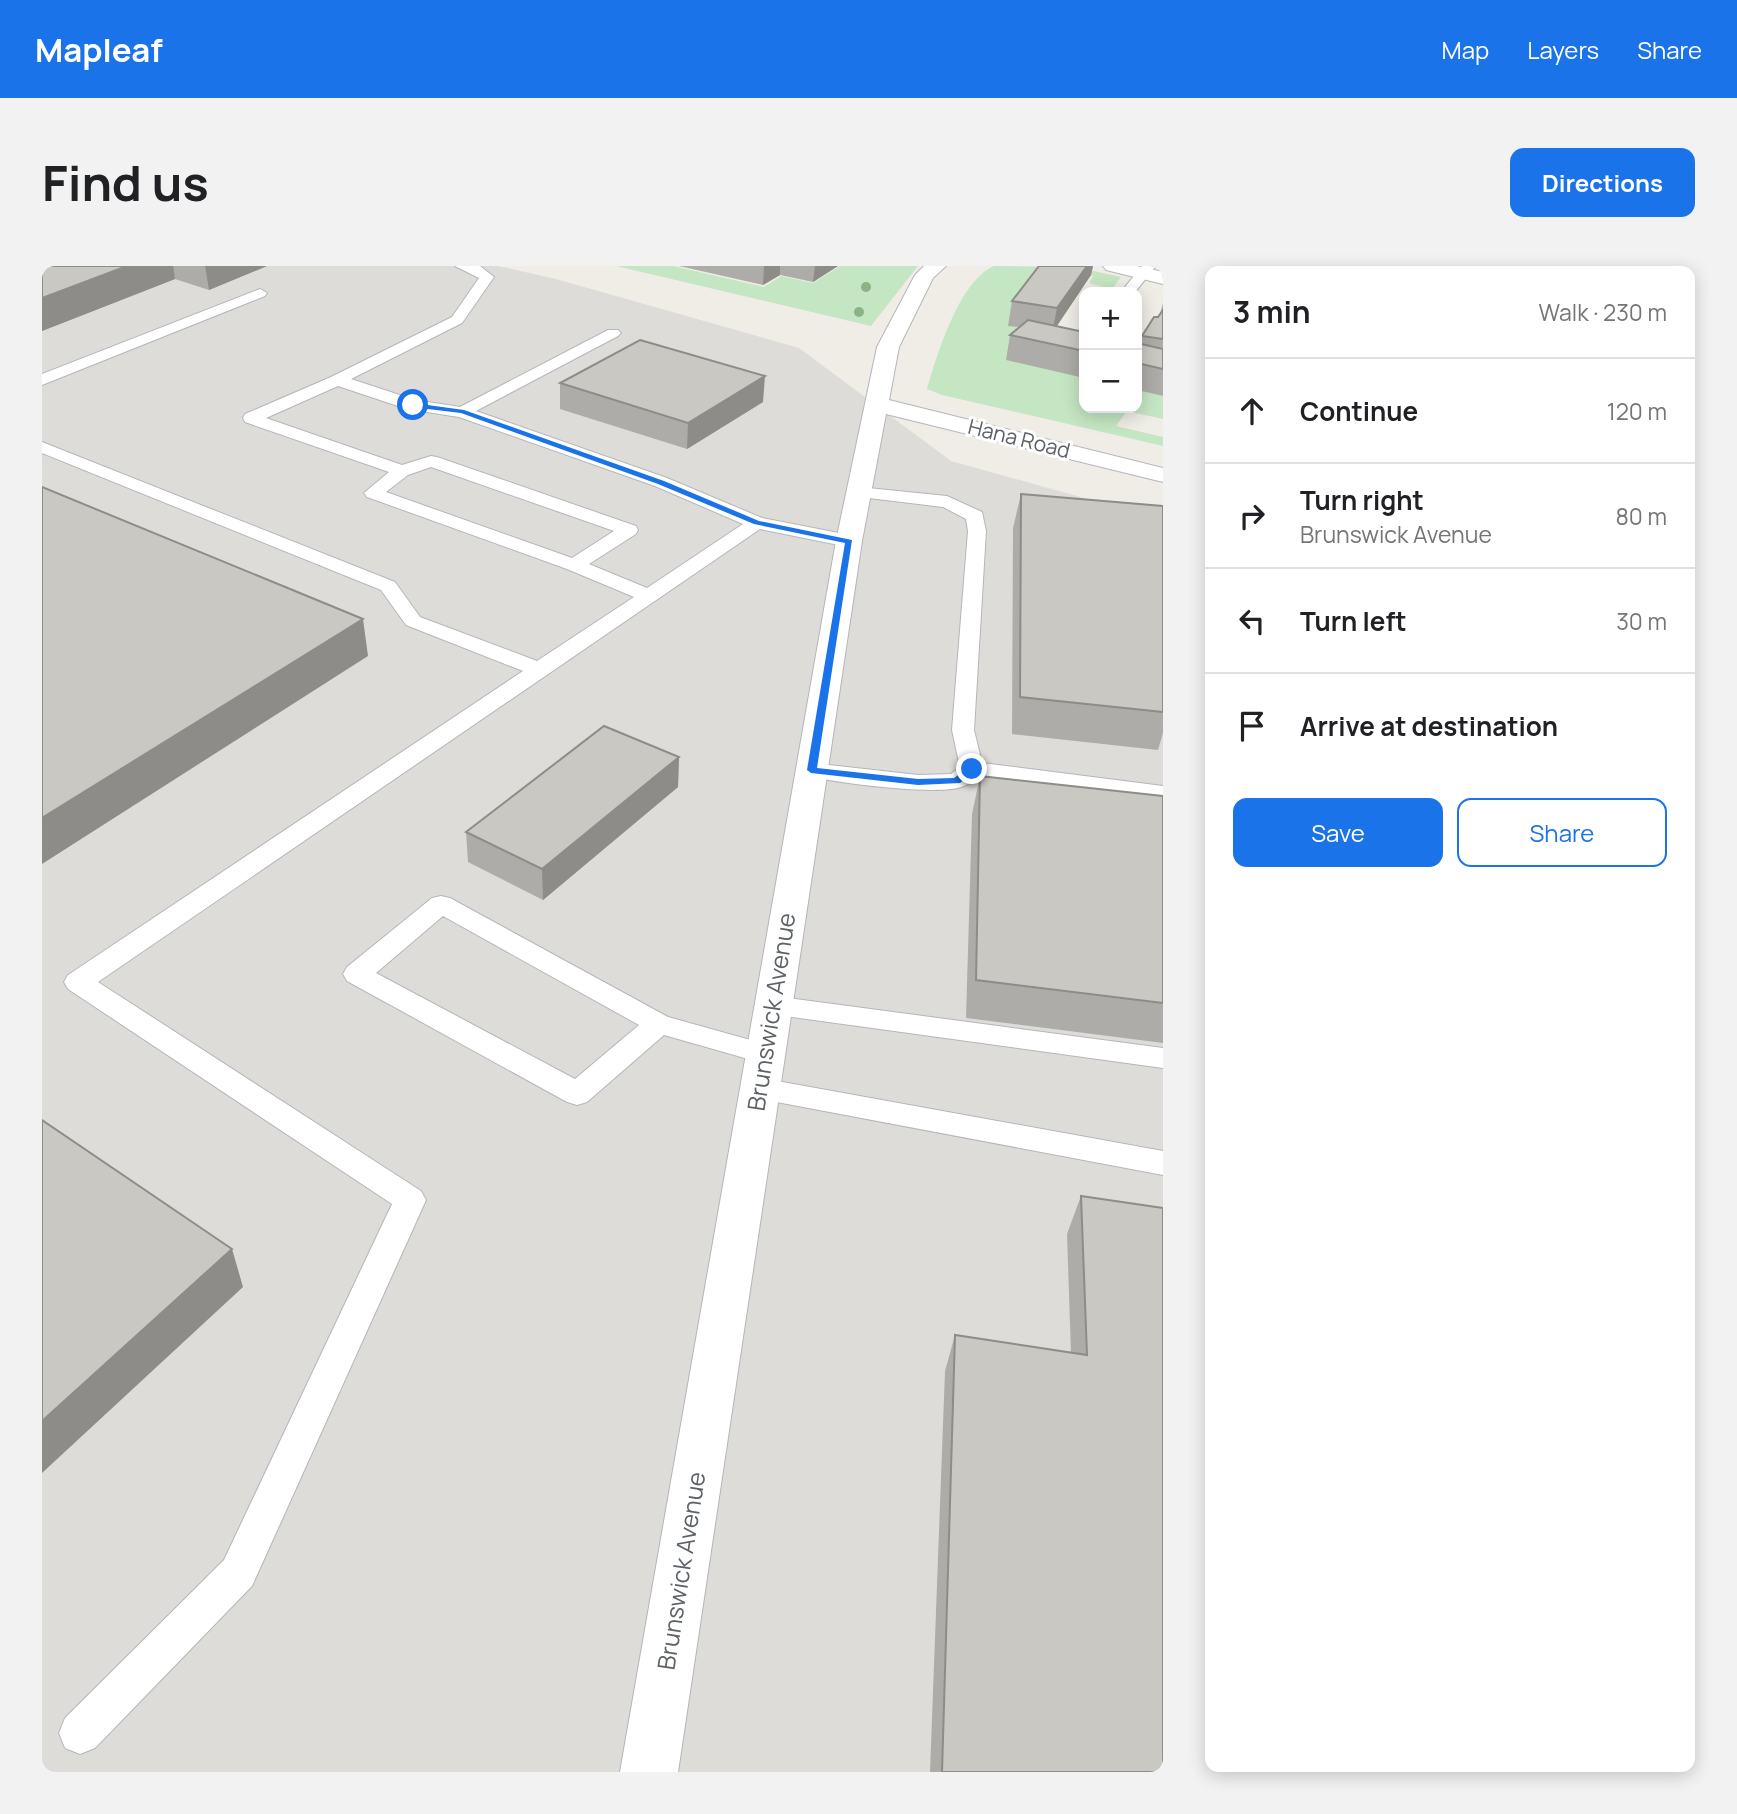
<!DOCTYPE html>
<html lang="en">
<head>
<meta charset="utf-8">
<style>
	body { margin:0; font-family:Manrope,sans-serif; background:#f2f2f2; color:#202124 }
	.controls { position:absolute; right:21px; top:21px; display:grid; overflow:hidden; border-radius:14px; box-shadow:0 4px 18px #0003 }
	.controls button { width:63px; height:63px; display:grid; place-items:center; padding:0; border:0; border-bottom:2px solid #e0e0e0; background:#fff; color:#202124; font:35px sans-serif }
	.stop { position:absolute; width:21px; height:21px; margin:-16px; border:5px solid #1a73e8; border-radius:50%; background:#fff }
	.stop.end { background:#1a73e8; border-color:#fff; box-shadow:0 2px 7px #0008 }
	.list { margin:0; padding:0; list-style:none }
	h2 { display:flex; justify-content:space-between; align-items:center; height:91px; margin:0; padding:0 28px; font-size:30px }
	h2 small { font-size:23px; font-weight:400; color:#757577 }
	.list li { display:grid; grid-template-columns:46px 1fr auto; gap:21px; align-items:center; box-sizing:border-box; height:105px; padding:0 28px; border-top:2px solid #e0e0e0 }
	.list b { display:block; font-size:26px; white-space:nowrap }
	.list p { margin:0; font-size:23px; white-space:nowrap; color:#757577 }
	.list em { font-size:23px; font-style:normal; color:#757577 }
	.actions { display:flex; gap:14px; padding:21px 28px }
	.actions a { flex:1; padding:16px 0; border:2px solid #1a73e8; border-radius:14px; text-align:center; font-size:24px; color:#1a73e8 }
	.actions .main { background:#1a73e8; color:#fff }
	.icon { flex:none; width:38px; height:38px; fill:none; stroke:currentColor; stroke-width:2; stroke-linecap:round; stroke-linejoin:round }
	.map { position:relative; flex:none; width:1121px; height:1506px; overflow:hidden; border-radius:14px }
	header { display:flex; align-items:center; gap:42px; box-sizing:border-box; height:98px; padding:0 35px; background:#1a73e8; color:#fff }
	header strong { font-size:33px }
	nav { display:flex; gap:38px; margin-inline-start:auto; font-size:24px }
	.intro { display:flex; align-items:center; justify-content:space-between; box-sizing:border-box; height:168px; padding:0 42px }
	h1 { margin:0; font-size:49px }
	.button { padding:18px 32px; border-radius:14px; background:#1a73e8; color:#fff; font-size:24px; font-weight:700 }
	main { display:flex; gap:42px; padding:0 42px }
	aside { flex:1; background:#fff; border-radius:14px; box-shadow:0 4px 18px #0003 }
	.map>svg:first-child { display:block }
	.industrial { fill:#dedcd8 }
	.green { fill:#c5e6c3 }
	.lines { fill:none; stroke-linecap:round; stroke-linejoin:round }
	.lane-casing { stroke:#b3b6ba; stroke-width:2 }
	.street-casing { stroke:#b3b6ba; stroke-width:2 }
	.lane { fill:#fff; fill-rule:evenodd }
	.street { fill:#fff; fill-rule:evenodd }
	.tree { fill:#8ab386 }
	.wall { fill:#aeaca8 }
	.shaded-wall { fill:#8d8c88 }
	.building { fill:#cac8c3; stroke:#8d8c88; stroke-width:2 }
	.route { fill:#1a73e8 }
	.labels { text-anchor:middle; stroke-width:6; stroke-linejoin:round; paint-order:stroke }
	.far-street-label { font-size:21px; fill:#5d6266; stroke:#fff }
	.street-label { font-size:24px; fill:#5d6266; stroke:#fff }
</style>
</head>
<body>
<header>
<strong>Mapleaf</strong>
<nav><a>Map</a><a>Layers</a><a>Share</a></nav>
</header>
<div class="intro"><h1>Find us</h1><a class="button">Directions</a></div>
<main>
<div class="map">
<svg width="1121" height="1506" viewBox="0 0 1121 1506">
	<rect width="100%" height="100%" fill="#efede6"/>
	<!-- industrial -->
	<path class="industrial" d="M0,0H456L514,13L757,82L909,195L1121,254V1506H0Z"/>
	<!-- green -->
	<path class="green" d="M574,0H631L722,21L739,10L771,17L798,0H876L829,60Z
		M952,0L1034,1L1079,11L1070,23L1047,17L1051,10L1007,3L966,59L1010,67L1042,112V142H1095V124L1121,130V153L1085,145L1074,160L1121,171V180L900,129L885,123C895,89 917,15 952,0Z"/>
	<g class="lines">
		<defs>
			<path id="lane" d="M413,0H438L452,11L420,57L309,113L373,134L418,141L566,64H576L579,67L576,70L434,145L625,212L720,252L807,269L817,275L807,281L718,263L56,716L379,925L384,934L210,1320L53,1482L38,1488L23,1482L17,1467L23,1452L182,1294L350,938L26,723L22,716L26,709L481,405L364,359L339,324L0,187V176L353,316L378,351L495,395L592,331L525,303L325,231L322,227L347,206L203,156L201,152L203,148L289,111L410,51L437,12ZM296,120L365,143L417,151L613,220L701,258L605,322L547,298L594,268L596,264L594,260L395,191L389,190L360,199L224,152ZM389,201L572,265L530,292L344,226L366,209Z
				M1100,0H1114L1093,26H1079Z
				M218,23L225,27L223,30L0,119V108Z
				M816,221L905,230L940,246L944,265L932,464L940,497L1121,520V534L935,511C931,514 927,518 922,520C898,531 789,516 761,509L757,504L761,499L769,497L876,509L909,508L918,501L910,464L926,265L924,253L901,241L810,230L807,226L810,222Z
				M399,630L408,632L626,751L734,781L738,788L734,795L724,798L622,769L545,836L535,839L525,836L305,715L301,708L305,701L390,632ZM401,650L597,759L533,813L334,707Z
				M731,730L1121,782V802L721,747L717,740L721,733Z
				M718,812L1121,885V909L708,831L703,823L708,815Z"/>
			<path id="street" d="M882,0H904L891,12L857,81L847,134L1121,202V216L844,148L820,275L636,1506H578L794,275L835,81L873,9Z
				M1061,0H1095L1121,6V18L1064,4Z"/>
		</defs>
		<!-- lane casing -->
		<use href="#lane" class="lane-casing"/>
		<!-- street casing -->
		<use href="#street" class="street-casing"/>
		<!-- lane -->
		<use href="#lane" class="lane"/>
		<!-- street -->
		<use href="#street" class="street"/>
	</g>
	<!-- trees -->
	<g class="tree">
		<circle cx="824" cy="21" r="5"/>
		<circle cx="817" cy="46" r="5"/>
	</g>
	<!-- wall -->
	<path class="wall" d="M0,0H225L167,24L133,13L0,65Z
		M637,0H796L771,16L738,9L721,19Z
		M997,0H1051L1049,9L1015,60L1042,66V112L964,94L968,69L977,61L966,60L970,35Z
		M1121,37V130L1095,124V77L1098,78L1100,70L1118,48Z
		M518,117L721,136L645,183L518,143Z
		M979,228L1121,240V467L1116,484L970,468L971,262Z
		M637,491L636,521L501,634L426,596L424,566Z
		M938,510L1121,530V777L924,752L930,548Z
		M1039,930L1121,1506H888L903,1105L913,1069L1029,1087L1025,968Z"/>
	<!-- shaded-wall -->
	<path class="shaded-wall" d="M85,0H131L133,13L0,65V32Z
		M163,0H225L167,24Z
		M722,0H738V9L721,19Z
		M773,0H796L771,16Z
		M1045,0H1051L1049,9L1010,67L1015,42Z
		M723,110L721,136L645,183L646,157Z
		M321,353L326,390L0,598V552Z
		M637,491L636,521L501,634L500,603Z
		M190,983L201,1021L0,1207V1155Z"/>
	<!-- building -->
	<path class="building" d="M0,0H85L0,32Z
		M997,0H1045L1015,42L970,35Z
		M1121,44V73L1100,70L1112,51H1116Z
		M986,54L1042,66V85L968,69Z
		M598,74L723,110L646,157L518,117Z
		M1095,77L1121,83V103L1095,97Z
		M0,221L321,353L0,552Z
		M979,228L1121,240V446L978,431Z
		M562,460L637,491L500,603L424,566Z
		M938,510L1121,530V737L934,714Z
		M0,854L190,983L0,1155Z
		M1039,930L1121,942V1506H900L913,1069L1045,1089Z"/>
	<!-- route -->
	<path class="route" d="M371,137L422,144L622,215L717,255L810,274L775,502L876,513L912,512L927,501L935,503L918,517L876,519L769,507L765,504L803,277L712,258L616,218L419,147L369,141Z"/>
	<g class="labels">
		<!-- far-street labels -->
		<g class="far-street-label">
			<text transform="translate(977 173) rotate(14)" y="7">Hana Road</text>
		</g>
		<!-- street labels -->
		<g class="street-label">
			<text transform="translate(730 746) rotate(-81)" y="8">Brunswick Avenue</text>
			<text transform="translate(640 1305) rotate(-81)" y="8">Brunswick Avenue</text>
		</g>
	</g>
</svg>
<div class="controls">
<button>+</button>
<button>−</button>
</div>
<div class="stop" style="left:371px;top:139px"></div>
<div class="stop end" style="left:930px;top:503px"></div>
</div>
<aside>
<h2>3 min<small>Walk · 230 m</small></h2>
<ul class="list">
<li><svg class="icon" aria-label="ahead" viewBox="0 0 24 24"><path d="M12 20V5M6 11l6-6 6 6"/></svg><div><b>Continue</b></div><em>120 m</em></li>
<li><svg class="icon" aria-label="right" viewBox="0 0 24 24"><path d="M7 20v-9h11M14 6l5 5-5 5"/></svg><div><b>Turn right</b><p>Brunswick Avenue</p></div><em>80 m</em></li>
<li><svg class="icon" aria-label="left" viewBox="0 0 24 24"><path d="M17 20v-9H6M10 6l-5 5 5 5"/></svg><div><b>Turn left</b></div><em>30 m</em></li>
<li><svg class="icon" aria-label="arrive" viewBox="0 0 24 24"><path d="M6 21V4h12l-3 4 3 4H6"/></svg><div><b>Arrive at destination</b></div></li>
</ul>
<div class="actions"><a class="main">Save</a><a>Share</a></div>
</aside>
</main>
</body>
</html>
